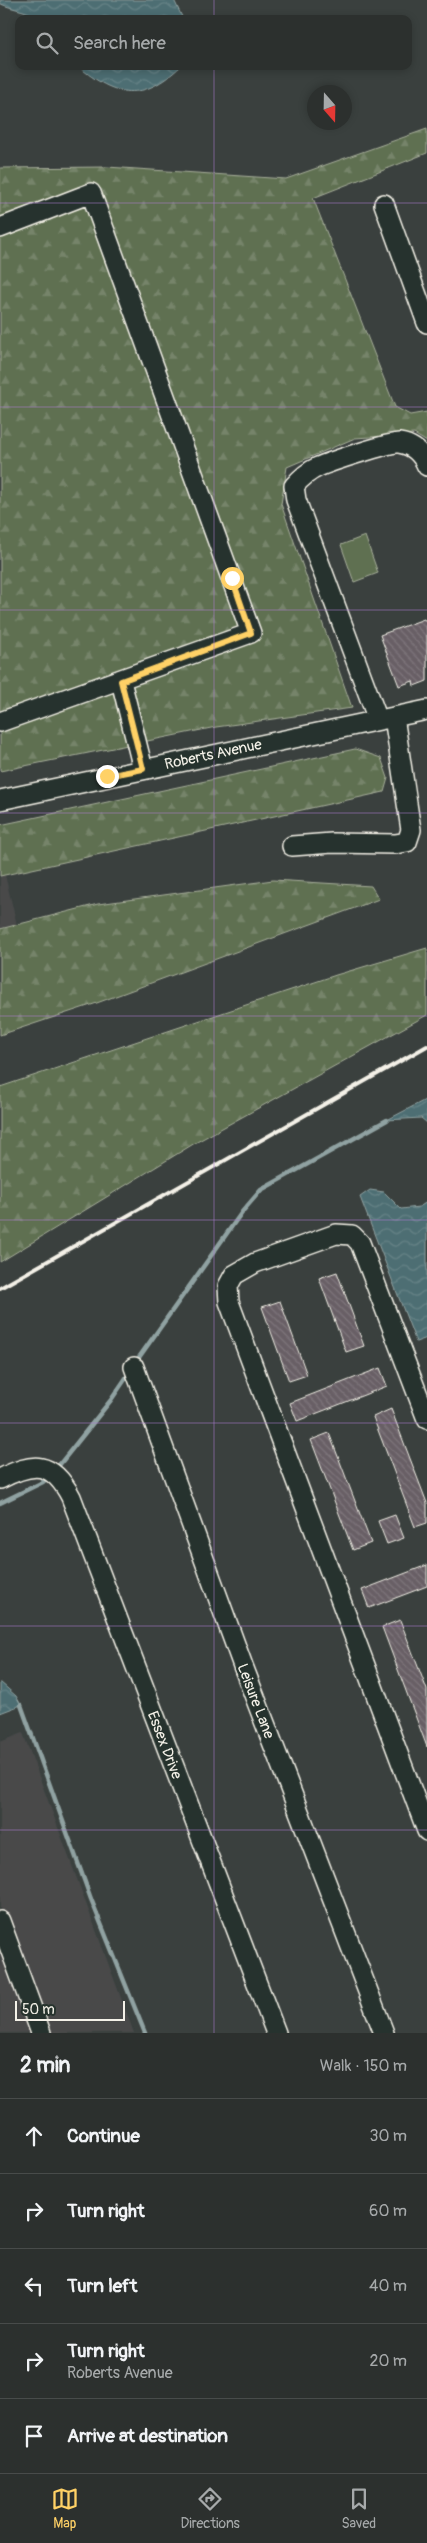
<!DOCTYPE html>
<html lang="en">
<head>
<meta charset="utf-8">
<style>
	body { margin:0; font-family:Pangolin,sans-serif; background:#383c3a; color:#f1f3f6 }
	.compass { position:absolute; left:307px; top:85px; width:45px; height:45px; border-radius:50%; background:#2c302e; box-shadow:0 2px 8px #0003; rotate:160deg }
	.scale { position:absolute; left:15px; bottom:12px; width:110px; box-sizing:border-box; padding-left:5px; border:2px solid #f4f1e8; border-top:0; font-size:14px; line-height:18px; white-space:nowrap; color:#f4f1e8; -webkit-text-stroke:4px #26332d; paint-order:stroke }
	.stop { position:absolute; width:15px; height:15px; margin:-11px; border:4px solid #ffd166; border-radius:50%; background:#fff }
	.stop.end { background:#ffd166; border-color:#fff; box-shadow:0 1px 5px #0008 }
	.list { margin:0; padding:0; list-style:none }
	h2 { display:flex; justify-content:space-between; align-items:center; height:65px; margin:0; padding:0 20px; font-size:21px }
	h2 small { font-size:16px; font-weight:400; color:#a6a9aa }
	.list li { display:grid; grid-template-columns:32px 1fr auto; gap:15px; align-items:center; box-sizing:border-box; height:75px; padding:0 20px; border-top:1px solid #484b4a }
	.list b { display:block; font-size:19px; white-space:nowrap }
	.list p { margin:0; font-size:16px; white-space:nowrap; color:#a6a9aa }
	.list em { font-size:16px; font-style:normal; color:#a6a9aa }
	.icon { flex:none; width:28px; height:28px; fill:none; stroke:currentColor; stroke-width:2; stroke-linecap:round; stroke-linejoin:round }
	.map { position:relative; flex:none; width:427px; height:2033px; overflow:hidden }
	.search { position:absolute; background:#2c302e; box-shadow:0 2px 8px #0003; left:15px; right:15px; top:15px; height:55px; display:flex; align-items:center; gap:12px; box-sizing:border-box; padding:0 18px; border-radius:10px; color:#a6a9aa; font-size:19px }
	.sheet { height:440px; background:#2c302e }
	nav { display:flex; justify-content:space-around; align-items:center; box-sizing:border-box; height:70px; border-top:1px solid #484b4a; background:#2c302e; font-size:14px; color:#a6a9aa }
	nav a { display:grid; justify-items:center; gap:2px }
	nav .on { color:#ffd166 }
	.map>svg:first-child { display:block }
	.built { fill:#48494a }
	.grass { fill:#5e6f51; stroke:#a9b09c }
	.forest { fill:url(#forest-firs); stroke:#a9b09c }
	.water { fill:url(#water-waves); stroke:#90a2a2 }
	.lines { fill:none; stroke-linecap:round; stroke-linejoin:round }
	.stream { stroke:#90a2a2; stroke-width:4.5 }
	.building { fill:url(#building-back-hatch); stroke:#f4f1e8 }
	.minor-casing { stroke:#f4f1e8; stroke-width:22 }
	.minor { stroke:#26332d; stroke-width:19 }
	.rail { stroke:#f4f1e8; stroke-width:4 }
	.route { stroke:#ffd166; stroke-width:6 }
	.grid { fill:none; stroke:#ab7bcf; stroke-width:1; stroke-opacity:0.55 }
	.labels { text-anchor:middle; stroke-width:4; stroke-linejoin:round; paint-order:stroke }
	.street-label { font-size:15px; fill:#f4f1e8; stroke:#26332d }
</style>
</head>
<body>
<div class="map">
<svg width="427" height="2033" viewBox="0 0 427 2033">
	<defs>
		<pattern id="forest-firs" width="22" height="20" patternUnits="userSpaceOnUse" patternTransform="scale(1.25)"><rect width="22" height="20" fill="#5e6f51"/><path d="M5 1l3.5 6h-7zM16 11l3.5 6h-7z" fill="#76846a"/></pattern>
		<pattern id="water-waves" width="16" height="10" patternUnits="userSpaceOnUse" patternTransform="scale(1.25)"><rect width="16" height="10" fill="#4d6e73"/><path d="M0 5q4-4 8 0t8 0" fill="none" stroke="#678387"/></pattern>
		<pattern id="building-back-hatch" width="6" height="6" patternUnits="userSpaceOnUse" patternTransform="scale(1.25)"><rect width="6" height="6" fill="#685e65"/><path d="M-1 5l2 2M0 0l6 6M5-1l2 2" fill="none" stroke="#7e767b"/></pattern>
	</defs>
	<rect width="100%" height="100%" fill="#3a403e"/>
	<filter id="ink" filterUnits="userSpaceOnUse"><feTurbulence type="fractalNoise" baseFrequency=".02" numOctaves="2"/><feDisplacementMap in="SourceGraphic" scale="10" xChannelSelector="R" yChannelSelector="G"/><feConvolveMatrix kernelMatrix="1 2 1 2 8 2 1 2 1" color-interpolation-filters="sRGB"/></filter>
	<g filter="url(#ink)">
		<!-- built -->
		<path class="built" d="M5,875L17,925L0,929V876Z
			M23,1733L134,2033H0V1742Z"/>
		<!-- grass -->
		<path class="grass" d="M365,536L378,573L354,582L341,545Z"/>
		<!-- forest -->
		<path class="forest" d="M427,129V153L313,198L395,407L410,415L427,412V442L414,434L355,438L287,467L281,504L352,708L216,727L0,771V168L107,167L286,179Z
			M355,749L381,758L388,778L384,792L0,876V825Z
			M273,880L371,886L379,899L94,1004L0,1035V929L98,904Z
			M427,948V1015L195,1143L0,1262V1087L336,975Z"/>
		<!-- water -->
		<path class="water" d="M0,0H174L183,19H39C29,10 14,10 1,4Z
			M78,66H181C143,102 116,98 78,66Z
			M427,1099V1123L421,1118L387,1120Z
			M370,1190L384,1192L401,1209L419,1207L427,1202V1338L416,1342L360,1197Z
			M0,1682L16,1696L21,1705L0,1713Z"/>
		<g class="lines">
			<!-- stream -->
			<path class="stream" d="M135,1363L242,1212L261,1190L387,1120
				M56,1469L111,1400L130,1372
				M0,1503L43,1482L49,1476
				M21,1705L91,1899L145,2033"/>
		</g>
		<!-- building -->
		<path class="building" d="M424,619L427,623V681L414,686L413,681L399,686L380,635Z
			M337,1272L364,1346L346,1352L319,1278Z
			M280,1301L307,1375L289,1381L262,1307Z
			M380,1368L387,1386L297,1421L290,1403Z
			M391,1409L427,1503V1523L415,1527L373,1417Z
			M329,1433L371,1543L353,1550L311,1440Z
			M395,1515L404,1538L387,1544L378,1521Z
			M427,1565V1586L369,1608L362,1590Z
			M400,1620L427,1690V1747L382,1627Z"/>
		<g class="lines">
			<defs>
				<path id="minor" d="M384,204L427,323
					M0,228L91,193L251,633L0,722
					M121,681L143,769
					M378,720L296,500L294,486C301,478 309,471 318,467C329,462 391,442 399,443C413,445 422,454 427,466
					M0,800L427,710
					M292,846L332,843L395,844L407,842L411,830L394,717
					M134,1367L243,1666L384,2033
					M427,1419L360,1243L352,1235L336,1234L255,1263L234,1275L228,1286L229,1302L427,1831
					M0,1479C33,1462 52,1460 71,1497L276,2033
					M0,1921L41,2033"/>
			</defs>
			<!-- minor casing -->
			<use href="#minor" class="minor-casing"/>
			<!-- minor -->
			<use href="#minor" class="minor"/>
			<!-- rail -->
			<path class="rail" d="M0,1288L427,1046"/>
		</g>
	</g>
	<g class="lines" filter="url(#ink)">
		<!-- route -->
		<path class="route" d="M107,776L143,769L121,681L251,633L232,578"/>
	</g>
	<!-- grid -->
	<path class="grid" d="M214,0V19M214,66V2033M0,203H427M0,407H427M0,610H427M0,813H427M0,1016H427M0,1220H427M0,1423H427M0,1626H427M0,1830H427"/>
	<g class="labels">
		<!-- street labels -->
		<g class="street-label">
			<text transform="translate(213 754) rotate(-12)" y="5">Roberts Avenue</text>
			<text transform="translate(256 1701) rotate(69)" y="5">Leisure Lane</text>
			<text transform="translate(165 1745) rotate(69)" y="5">Essex Drive</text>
		</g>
	</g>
</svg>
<svg class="compass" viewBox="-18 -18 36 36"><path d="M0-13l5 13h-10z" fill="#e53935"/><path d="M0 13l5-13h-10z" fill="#a6a9aa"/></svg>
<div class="scale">50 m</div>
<div class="stop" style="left:232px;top:578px"></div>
<div class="stop end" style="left:107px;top:776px"></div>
<div class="search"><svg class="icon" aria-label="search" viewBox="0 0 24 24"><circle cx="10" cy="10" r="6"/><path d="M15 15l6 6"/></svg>Search here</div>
</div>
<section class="sheet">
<h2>2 min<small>Walk · 150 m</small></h2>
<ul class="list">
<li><svg class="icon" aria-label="ahead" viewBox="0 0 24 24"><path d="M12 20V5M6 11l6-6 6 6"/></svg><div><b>Continue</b></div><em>30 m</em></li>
<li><svg class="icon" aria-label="right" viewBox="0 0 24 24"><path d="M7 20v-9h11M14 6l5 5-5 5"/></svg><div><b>Turn right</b></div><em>60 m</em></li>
<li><svg class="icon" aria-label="left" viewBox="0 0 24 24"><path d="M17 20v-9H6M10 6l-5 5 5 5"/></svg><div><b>Turn left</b></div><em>40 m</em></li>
<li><svg class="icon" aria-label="right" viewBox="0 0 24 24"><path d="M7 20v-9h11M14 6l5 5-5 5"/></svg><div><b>Turn right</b><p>Roberts Avenue</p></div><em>20 m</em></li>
<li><svg class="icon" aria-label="arrive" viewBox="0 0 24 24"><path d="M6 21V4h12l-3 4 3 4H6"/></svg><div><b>Arrive at destination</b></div></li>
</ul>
</section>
<nav>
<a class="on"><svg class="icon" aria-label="map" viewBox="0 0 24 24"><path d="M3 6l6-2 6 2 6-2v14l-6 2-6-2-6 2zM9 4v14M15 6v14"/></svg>Map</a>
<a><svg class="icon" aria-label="directions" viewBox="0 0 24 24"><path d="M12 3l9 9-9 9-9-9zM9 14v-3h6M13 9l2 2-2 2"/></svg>Directions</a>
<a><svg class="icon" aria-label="saved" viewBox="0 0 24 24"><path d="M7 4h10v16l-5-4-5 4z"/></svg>Saved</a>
</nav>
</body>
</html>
